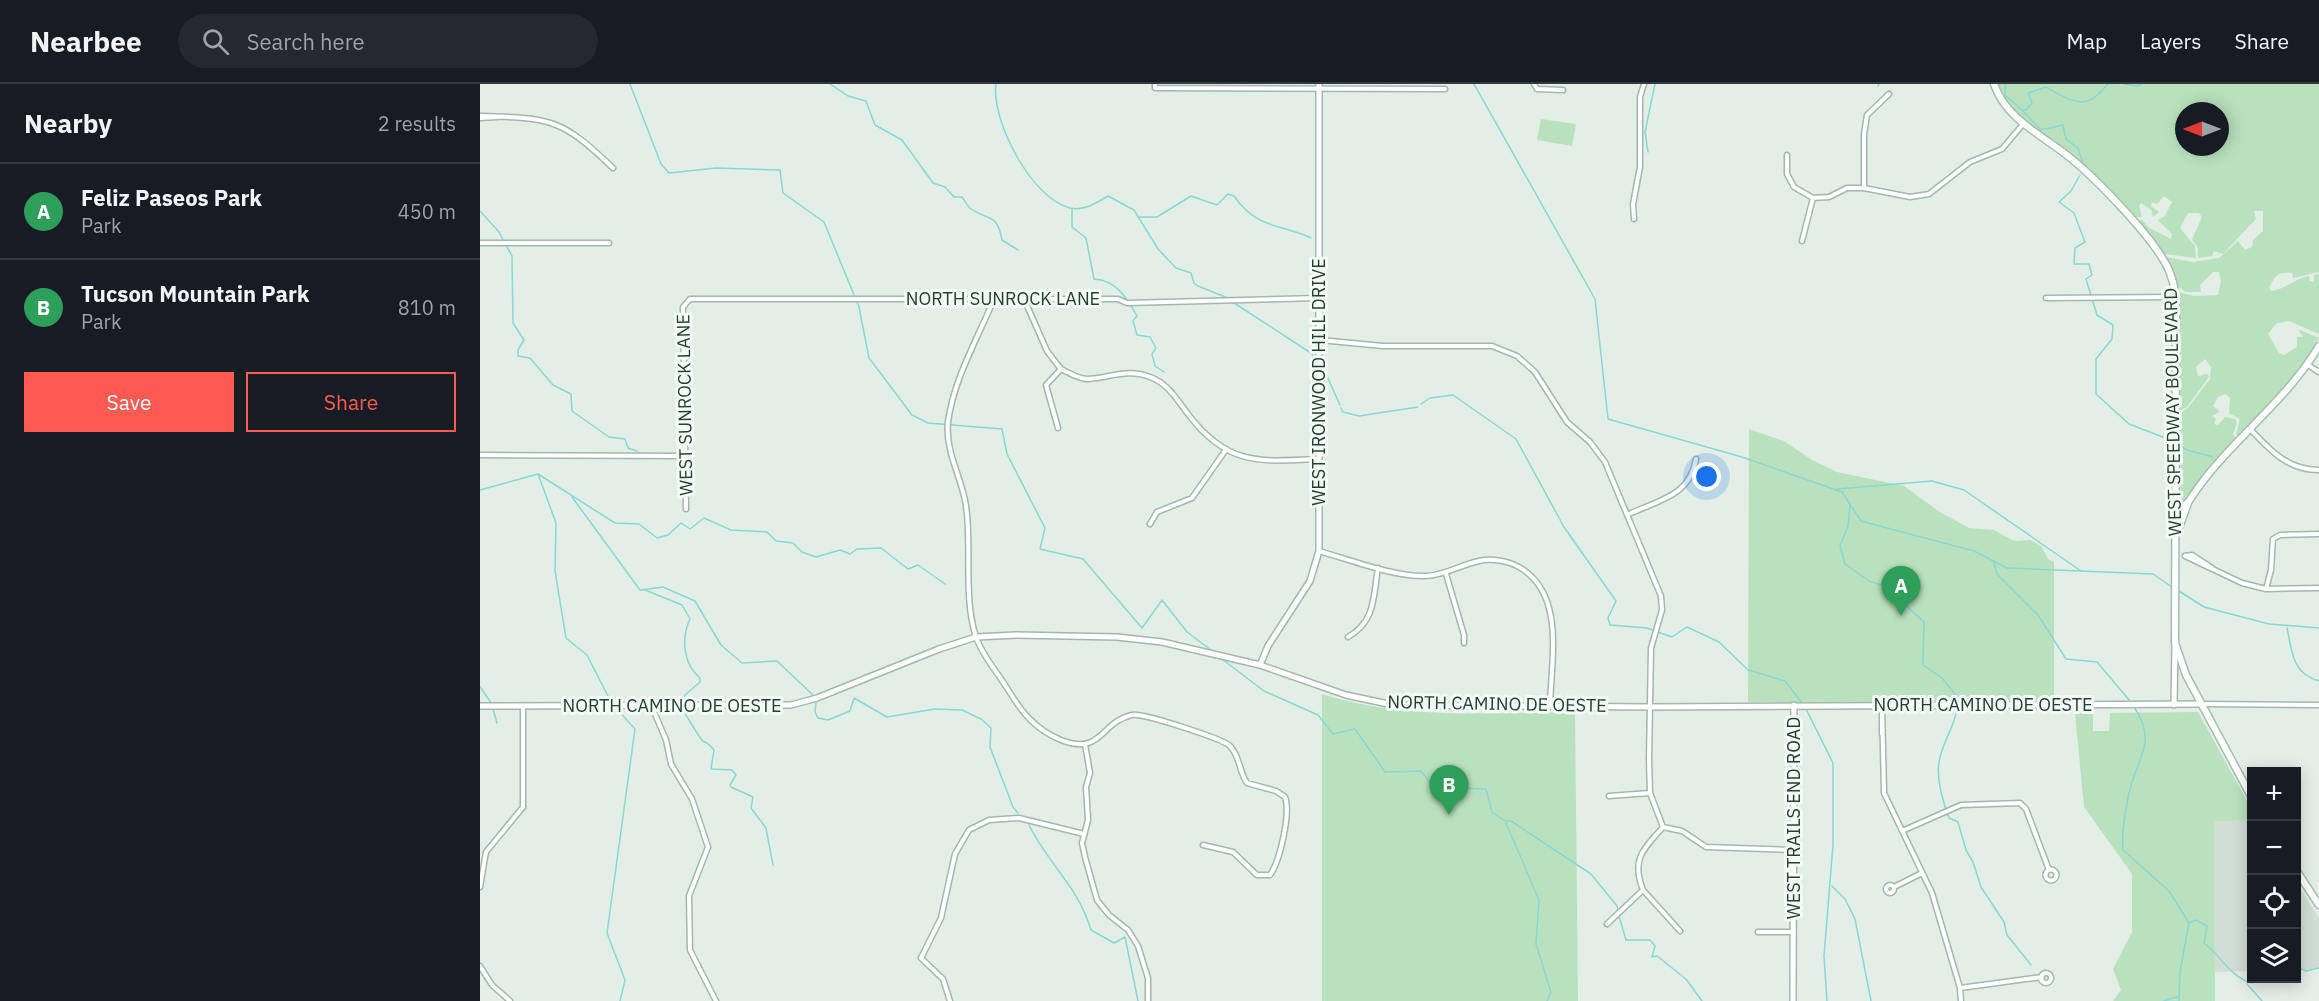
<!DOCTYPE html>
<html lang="en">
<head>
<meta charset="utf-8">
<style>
	body { margin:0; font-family:"IBM Plex Sans",sans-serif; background:#242831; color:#f1f3f6 }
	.controls { position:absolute; right:18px; bottom:18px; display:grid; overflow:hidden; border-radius:0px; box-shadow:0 3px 15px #0003 }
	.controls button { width:54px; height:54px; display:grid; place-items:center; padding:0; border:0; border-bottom:2px solid #363941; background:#171b24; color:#f1f3f6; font:30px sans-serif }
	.compass { position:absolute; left:1695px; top:18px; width:54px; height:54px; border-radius:50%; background:#171b24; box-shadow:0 3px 15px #0003; rotate:270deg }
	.you { position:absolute; left:1227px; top:393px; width:21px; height:21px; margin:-15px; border:4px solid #fff; border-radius:50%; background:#1a73e8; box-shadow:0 0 0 9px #1a73e833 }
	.badge { display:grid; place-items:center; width:39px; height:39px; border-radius:50%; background:#fd5a52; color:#fff; font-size:20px; font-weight:700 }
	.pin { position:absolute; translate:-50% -50px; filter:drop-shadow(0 2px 3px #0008) }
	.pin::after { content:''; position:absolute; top:32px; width:21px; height:18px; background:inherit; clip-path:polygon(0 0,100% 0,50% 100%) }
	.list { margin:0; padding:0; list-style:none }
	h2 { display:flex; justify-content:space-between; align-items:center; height:78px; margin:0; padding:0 24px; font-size:26px }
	h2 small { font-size:20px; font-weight:400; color:#9ea1a6 }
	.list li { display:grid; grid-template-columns:39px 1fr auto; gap:18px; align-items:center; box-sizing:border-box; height:96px; padding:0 24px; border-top:2px solid #363941 }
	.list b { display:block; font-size:22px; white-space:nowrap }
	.list p { margin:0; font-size:20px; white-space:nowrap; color:#9ea1a6 }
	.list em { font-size:20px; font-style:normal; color:#9ea1a6 }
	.actions { display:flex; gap:12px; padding:18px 24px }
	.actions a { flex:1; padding:14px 0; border:2px solid #fd5a52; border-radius:0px; text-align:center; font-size:21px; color:#fd5a52 }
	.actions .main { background:#fd5a52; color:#fff }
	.icon { flex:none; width:33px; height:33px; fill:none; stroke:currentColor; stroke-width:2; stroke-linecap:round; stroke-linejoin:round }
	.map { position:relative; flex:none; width:1839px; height:917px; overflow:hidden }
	header { display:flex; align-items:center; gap:36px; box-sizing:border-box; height:84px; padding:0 30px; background:#171b24; border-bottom:2px solid #363941 }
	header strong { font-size:28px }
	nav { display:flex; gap:33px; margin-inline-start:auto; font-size:21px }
	.search { width:420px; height:54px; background:#242831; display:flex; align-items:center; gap:15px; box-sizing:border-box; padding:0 21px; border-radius:33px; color:#9ea1a6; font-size:22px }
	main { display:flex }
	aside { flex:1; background:#171b24 }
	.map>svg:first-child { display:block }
	.built { fill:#d1ded5 }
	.green { fill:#bae1bd; fill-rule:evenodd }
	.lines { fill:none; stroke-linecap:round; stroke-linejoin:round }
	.stream { stroke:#87d7d4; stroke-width:1.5 }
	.minor-casing { stroke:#a5b7ad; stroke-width:7 }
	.tertiary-casing { stroke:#a5b7ad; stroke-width:8 }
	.secondary-casing { stroke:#a3beaf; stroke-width:9 }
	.minor { stroke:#fff; stroke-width:4 }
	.tertiary { stroke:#fff; stroke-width:5 }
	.secondary { stroke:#fff; stroke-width:6 }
	.labels { text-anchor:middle; stroke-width:6; stroke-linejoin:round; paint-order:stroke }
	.street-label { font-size:18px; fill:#214132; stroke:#f4faf6 }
</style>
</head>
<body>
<header>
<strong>Nearbee</strong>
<div class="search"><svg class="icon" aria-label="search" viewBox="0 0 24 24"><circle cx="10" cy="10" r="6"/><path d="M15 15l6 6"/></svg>Search here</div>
<nav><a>Map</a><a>Layers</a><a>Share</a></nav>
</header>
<main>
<aside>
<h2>Nearby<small>2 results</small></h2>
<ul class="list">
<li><span class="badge" style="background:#2e9e5b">A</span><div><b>Feliz Paseos Park</b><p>Park</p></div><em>450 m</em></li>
<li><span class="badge" style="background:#2e9e5b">B</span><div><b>Tucson Mountain Park</b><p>Park</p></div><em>810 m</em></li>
</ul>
<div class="actions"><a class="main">Save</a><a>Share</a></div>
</aside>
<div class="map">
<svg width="1839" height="917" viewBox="0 0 1839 917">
	<rect width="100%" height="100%" fill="#e3eee7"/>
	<!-- built -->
	<path class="built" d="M1734,736H1771V887L1735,888Z
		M1817,800L1839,834V885L1817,886Z"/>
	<!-- green -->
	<path class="green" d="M1518,0H1839V188L1813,194L1812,189C1797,188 1796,191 1789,204L1791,207C1806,205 1814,195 1829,192L1830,197L1834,198V191L1839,190V250L1809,237L1797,239L1788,250L1799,269L1804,271L1817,263V253H1823L1818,245L1839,254L1817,288L1758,353L1756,350L1760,335L1749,329L1750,314L1745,310L1738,313L1733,322L1740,328L1732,332L1736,335L1734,340L1738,341L1745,333L1755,335L1757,339L1753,350L1756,355L1727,385L1704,417L1699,414L1700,329L1707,325L1730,295L1731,283L1725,275L1716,283L1718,292L1727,290L1729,293L1706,324L1699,326V208L1713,212L1738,211L1741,197L1739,188H1733L1720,201L1721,208H1705L1697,201L1686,173L1713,178L1739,174L1758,157L1765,166L1772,163L1773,156L1783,147V127H1774L1776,135L1743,170L1734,167L1732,172L1718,174V164L1712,155L1722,133L1719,129H1708L1700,144L1715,162L1716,174L1685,170L1657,137L1663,136L1668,143L1691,155L1692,150L1678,136L1685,132L1692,118L1684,112L1677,120L1672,118L1671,122L1679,128L1673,133L1671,126L1661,119L1659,122L1662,133H1653L1582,63L1534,29L1519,8ZM1704,27H1740V63H1704Z
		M1061,35L1096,40L1092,62L1057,56Z
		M1269,345L1304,357L1332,376L1357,388L1424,402L1460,428L1489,444L1514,446L1534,457L1550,456L1561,462L1569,476L1574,478V618H1268Z
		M842,610C924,636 1010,629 1095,628L1098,917H842Z
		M1718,628L1771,724V736L1734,737L1735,917H1633L1641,906L1633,885L1652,848V790L1604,723L1595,629H1613V647H1629L1630,629Z"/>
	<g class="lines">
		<!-- stream -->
		<path class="stream" d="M150,0L181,80L189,89L236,84L300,86L303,109L344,138L379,223L389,274L432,331L448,339L522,345L527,370L565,444L560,465L603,475L662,544L682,516L707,548L731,566
			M350,0L368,12L386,17L395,41L422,56L453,99L465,103L474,113H482C485,117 488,123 491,125C508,137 517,128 522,156L538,166
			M516,0C511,37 552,115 590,124C605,127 616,119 628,112L654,126L678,165L696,184L711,189L714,199L718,202L748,214
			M994,0L1115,215L1128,335L1262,373L1362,408L1381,437L1494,467L1527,484L1673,490L1692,503
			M1525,0V11L1542,26H1546L1552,19L1548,9L1566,3C1576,9 1598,23 1610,16C1617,13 1623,5 1628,0
			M1644,0L1657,2L1662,0
			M1398,2L1399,0
			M1542,26L1561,46L1583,41L1586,55L1598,64L1603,80
			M1168,68L1165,48L1175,0
			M1600,91L1591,107L1579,118L1594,129L1605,158L1595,164L1594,180H1609L1612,191L1606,195L1617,231L1633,241L1632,255L1616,275V310L1649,340L1693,357
			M592,124V143L606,154L614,195C636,196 647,214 657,232L653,237L657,251L670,253L676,264L672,270L675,282L684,288
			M0,127L19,148L32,172L33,239L44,256L38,266V272L50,274L73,301L91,310L92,327L129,353L145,355L148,364L157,367
			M658,133H677L711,112L737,121L748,110L754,112C778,146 799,139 831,154
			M751,217L831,269L836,275
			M842,281L860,321
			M941,320L950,314L973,311L1036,355L1084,443L1136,517L1128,534L1130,541L1167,544L1192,553L1207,543L1239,558L1268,586L1305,597L1322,619
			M861,324L863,328L879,332L938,323
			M1699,361L1707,366L1733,373
			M58,390L76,439L75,487L86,554L107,571L132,620
			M1357,405L1452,397L1484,406L1601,487
			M0,406L58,390L135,439L159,440L177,454L188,451L201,439L210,445L224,434L251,446L287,448L296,457L313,459L322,468L336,473L360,466L370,470L377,465L401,464L428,485L438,481L465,500
			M92,413L160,506L183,503L215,517L241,561L262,579L297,577L333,611
			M1370,421L1368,442L1360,462L1365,480L1389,497L1405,502L1444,538L1443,581L1462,594L1478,614L1477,620
			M1514,478L1517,490L1558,531L1586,575L1617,578L1650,617
			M165,506L202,521L210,535C201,554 203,580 220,594V598L205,611L202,619
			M1699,507L1724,523L1789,540L1839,544
			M1807,544C1812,567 1812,590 1839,597
			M742,575L784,607L838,631L853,650L875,645L905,688L941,687L958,709L979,704L1006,705L1012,728L1025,737H1031L1111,790L1137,822L1138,827
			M0,603L12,620
			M336,619L335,628L338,634L348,636L370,627L374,614L407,633L455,625L482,626L501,635L511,644L510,663L533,723L538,729
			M1653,621C1678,659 1659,669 1650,705C1646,723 1641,748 1643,766L1689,807L1709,839L1700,888L1699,917
			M135,623L155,645L127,849L145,896L140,917
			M202,624C203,626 220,655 223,657C228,660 230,660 234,666L231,685L252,686L256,691L250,701L251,703L273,713L271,724L286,744L293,781
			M13,625L17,639
			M1326,625L1353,679V761L1344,872L1347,917
			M1477,625C1474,644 1461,661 1459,678C1456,696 1463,718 1469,734L1478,738L1486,766L1493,778L1501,803L1524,838L1527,851L1551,881
			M1026,739L1059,816L1056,860L1071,908L1067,917
			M549,741C568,780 598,802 611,846L634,859L645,853L658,917
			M1352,802L1365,815L1375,835L1391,917
			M1139,832L1146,856H1170L1175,862L1172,873L1177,872L1206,895L1222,917
			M1709,839L1716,836L1727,842L1724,859C1741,872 1751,894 1772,899L1778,894
			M1816,882L1826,887L1839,884
			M1767,900L1782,917
			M1684,917L1697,913"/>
		<defs>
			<path id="minor" d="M675,0V4L965,5
				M1054,0L1057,5L1083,6
				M0,32C71,34 81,34 133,84
				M0,34L17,33
				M1307,71V90L1314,103L1333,114L1349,113L1367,104H1384L1430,113L1449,110L1490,78L1522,65L1544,39
				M1384,104V50L1387,31L1409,10
				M1154,135L1153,120L1160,83V13L1164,0
				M1322,157L1333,114
				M0,159H129
				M1566,214L1695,213
				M514,215C497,256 474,294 468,338C465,369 482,393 486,422C492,463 483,514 496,553C502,571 517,588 527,604C541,627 554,645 581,656C622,672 620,638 652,631C661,628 743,655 750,662C760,672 759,688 767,699L796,707L805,713C811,729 800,777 790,791H777L753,768L723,761
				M545,217L567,267L581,285L566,301L578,344
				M840,256L903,262H1012L1037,272L1055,288L1087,338L1110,358L1125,378L1181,512L1182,526L1171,564L1169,676L1170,709L1183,743L1202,747L1226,763L1313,766
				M1828,281L1839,288
				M581,285C589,289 599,295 607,295C629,294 648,284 670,293C689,300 697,316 708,330C747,382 780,378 839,375
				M1771,346C1791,367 1808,386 1839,386
				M0,371L205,372
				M206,425L203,223L210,215H638L647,219L839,214
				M1149,430C1179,416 1210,412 1216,375
				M670,440L677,428L712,414L745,367
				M839,467C871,476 914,493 946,492C966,491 980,481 999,477C1012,474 1028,477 1039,483C1086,510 1071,576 1070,622
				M1732,484L1712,471L1705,472L1762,499L1786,505L1839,504
				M966,490L984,551V559
				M1786,505L1791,486L1793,455L1800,451L1839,450
				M868,553C896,537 893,513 898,484
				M1723,620L1839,621
				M1402,621L1404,709L1452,809L1480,904L1481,917
				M172,623L186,656L191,680L212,715L228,763L209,812L210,866L236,917
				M1402,650V622
				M605,660L610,689L606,703L608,736L602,759L605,773L617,816L629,831L648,846L658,862L668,894V917
				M1129,712L1170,709
				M1422,747L1481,721L1540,719L1546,725L1569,786
				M1565.5 791a5.5 5.5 0 1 1 11 0a5.5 5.5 0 1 1-11 0Z
				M1406 805a4 4 0 1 1 8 0a4 4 0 1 1-8 0Z
				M0,803L6,768L43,723V623
				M1414,803L1442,789
				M1163,806L1200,847
				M1127,840L1163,806C1151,775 1163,766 1183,743
				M1278,848H1313
				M0,882L12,901L30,917
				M1561 894a5 5 0 1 1 10 0a5 5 0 1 1-10 0Z
				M1480,904L1562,893
				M470,917L463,895L441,874L461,834L475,770L489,746L509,736L539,734L604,750"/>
			<path id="tertiary" d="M780,581L788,562L830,497L839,467V0
				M1694,621L1695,561
				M0,622L311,621L337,614L459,565L496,553L536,551L637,553L682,558L780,581L866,611L913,621L1170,623L1721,620
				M1313,917L1314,621"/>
			<path id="secondary" d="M1514,0C1525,33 1558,49 1584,69C1612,90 1678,157 1690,189C1696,204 1696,218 1696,234L1695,559L1706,591L1772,714
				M1695,421H1705L1709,417C1745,360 1804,321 1839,262
				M1697,449L1708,419
				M1816,786L1839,821"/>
		</defs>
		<!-- minor casing -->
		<use href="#minor" class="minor-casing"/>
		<!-- tertiary casing -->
		<use href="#tertiary" class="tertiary-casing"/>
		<!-- secondary casing -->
		<use href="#secondary" class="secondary-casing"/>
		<!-- minor -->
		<use href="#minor" class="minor"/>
		<!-- tertiary -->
		<use href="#tertiary" class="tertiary"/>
		<!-- secondary -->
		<use href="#secondary" class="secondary"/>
	</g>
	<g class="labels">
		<!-- street labels -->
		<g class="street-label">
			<text x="523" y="221">NORTH SUNROCK LANE</text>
			<text transform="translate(839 298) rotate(-90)" y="6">WEST IRONWOOD HILL DRIVE</text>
			<text transform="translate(205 321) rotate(-91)" y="6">WEST SUNROCK LANE</text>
			<text transform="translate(1693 328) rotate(-91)" y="6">WEST SPEEDWAY BOULEVARD</text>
			<text transform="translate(1017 620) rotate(1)" y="6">NORTH CAMINO DE OESTE</text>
			<text x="1503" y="627">NORTH CAMINO DE OESTE</text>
			<text x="192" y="628">NORTH CAMINO DE OESTE</text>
			<text transform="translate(1314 734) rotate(-90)" y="6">WEST TRAILS END ROAD</text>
		</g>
	</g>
</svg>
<div class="controls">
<button>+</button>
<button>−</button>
<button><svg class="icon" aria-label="locate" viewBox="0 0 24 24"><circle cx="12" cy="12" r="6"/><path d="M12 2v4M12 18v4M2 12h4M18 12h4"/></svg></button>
<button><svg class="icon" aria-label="layers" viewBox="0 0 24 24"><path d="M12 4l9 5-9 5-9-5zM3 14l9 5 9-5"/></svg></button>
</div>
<svg class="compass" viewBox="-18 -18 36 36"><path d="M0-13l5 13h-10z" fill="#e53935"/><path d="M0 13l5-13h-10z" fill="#9ea1a6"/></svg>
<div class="you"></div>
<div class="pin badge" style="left:1421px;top:532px;background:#2e9e5b">A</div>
<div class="pin badge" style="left:969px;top:731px;background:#2e9e5b">B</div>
</div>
</main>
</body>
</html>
